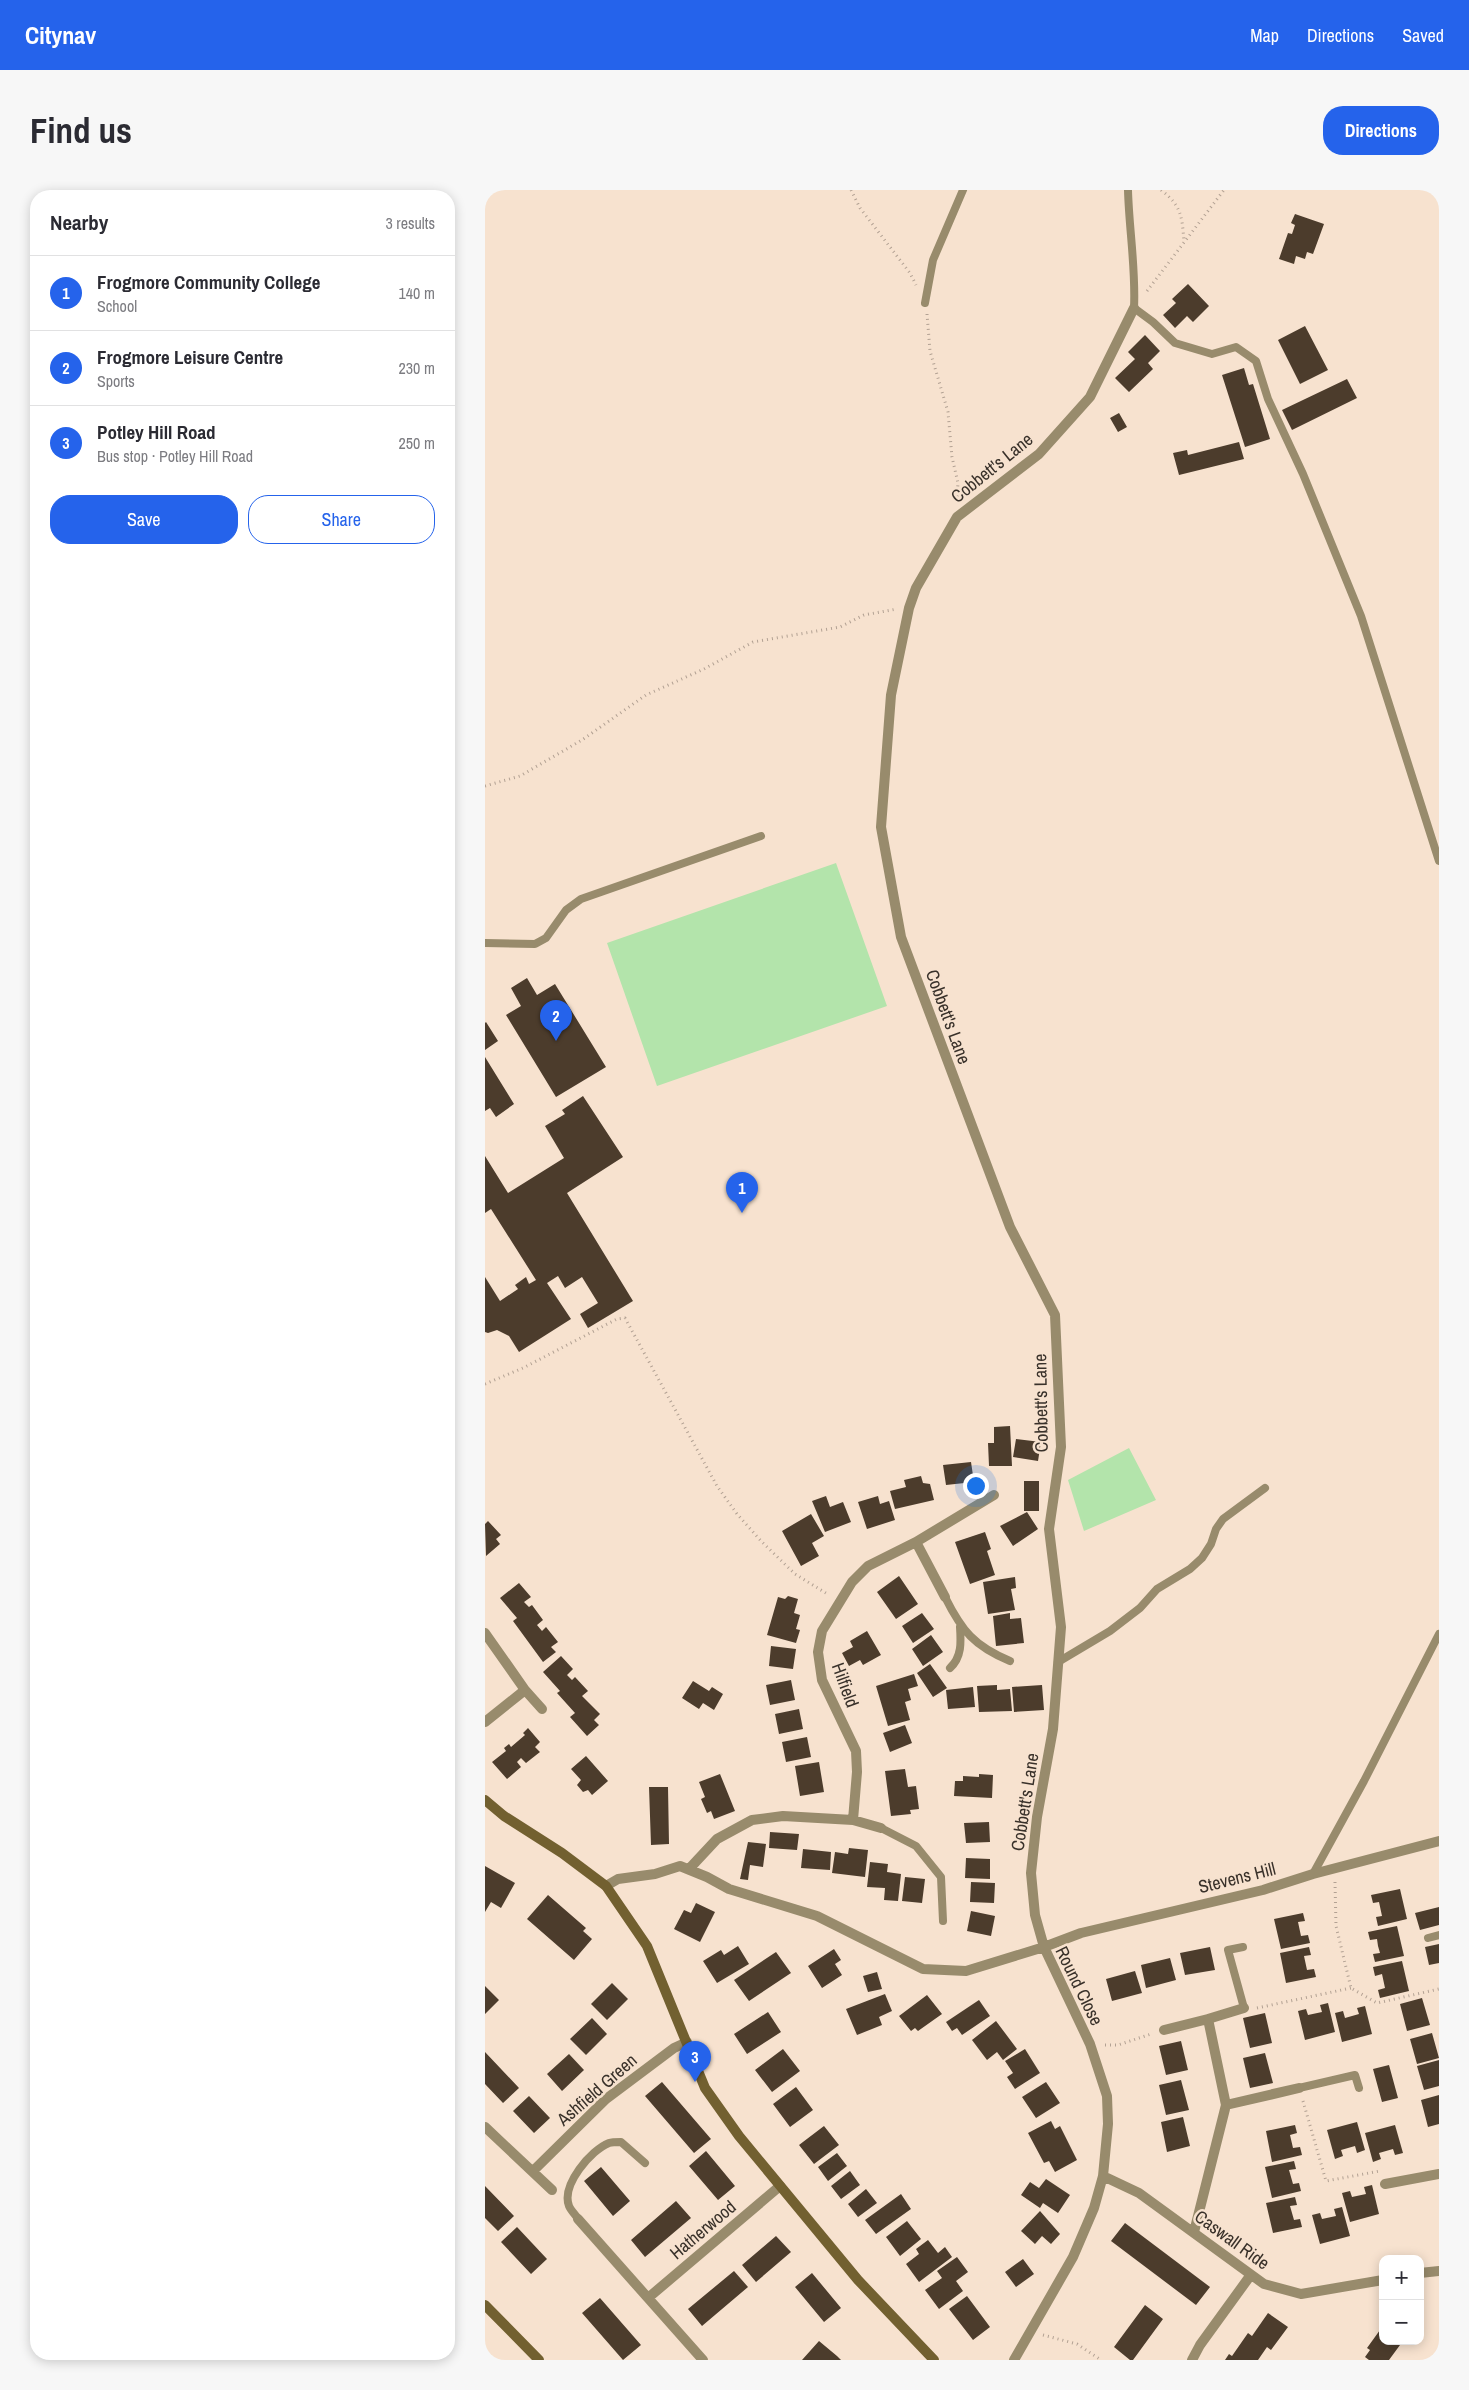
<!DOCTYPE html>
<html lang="en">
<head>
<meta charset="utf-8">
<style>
	body { margin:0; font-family:"Archivo Narrow",sans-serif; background:#f7f7f7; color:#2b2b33 }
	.controls { position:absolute; right:15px; bottom:15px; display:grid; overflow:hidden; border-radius:10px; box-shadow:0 2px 12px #0003 }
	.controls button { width:45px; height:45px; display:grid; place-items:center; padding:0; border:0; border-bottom:1px solid #e1e1e2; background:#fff; color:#2b2b33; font:25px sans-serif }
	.you { position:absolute; left:490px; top:1295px; width:18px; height:18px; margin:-12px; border:4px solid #fff; border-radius:50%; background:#1a73e8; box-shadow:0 0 0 8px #1a73e833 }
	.badge { display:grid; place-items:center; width:32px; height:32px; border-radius:50%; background:#2563eb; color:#fff; font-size:16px; font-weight:700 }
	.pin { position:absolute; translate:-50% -41px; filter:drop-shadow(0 1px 2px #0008) }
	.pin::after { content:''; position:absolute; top:26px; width:18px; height:15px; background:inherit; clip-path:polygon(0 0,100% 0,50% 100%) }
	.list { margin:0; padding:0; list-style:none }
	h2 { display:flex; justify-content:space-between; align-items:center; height:65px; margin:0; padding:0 20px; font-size:21px }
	h2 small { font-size:16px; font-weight:400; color:#7c7c81 }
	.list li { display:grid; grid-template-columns:32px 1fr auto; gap:15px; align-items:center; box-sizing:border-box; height:75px; padding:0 20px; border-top:1px solid #e1e1e2 }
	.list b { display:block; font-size:19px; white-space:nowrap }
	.list p { margin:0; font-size:16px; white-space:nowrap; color:#7c7c81 }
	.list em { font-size:16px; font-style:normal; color:#7c7c81 }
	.actions { display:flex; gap:10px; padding:15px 20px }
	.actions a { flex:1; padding:11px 0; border:1px solid #2563eb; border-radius:20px; text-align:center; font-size:18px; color:#2563eb }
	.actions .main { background:#2563eb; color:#fff }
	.map { position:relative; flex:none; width:954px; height:2170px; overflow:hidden; border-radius:20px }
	header { display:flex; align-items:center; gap:30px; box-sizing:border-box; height:70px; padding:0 25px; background:#2563eb; color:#fff }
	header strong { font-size:24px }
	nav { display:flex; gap:28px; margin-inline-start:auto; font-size:18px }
	.intro { display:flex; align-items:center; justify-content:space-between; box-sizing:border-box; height:120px; padding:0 30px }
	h1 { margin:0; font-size:35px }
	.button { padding:12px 22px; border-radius:20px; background:#2563eb; color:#fff; font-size:18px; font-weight:700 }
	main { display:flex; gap:30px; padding:0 30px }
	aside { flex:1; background:#fff; border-radius:20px; box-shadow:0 2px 12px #0003 }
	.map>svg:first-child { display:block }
	.green { fill:#b3e4ab }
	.building { fill:#4c3c2c }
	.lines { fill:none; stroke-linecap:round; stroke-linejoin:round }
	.path { stroke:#b2a193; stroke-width:3; stroke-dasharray:1 4; stroke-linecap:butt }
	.lane { stroke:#988b6c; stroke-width:8 }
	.street { stroke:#988b6c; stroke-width:10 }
	.secondary { stroke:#726030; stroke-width:10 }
	.labels { text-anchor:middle; stroke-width:5; stroke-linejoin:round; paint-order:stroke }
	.street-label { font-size:18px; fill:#39312a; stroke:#f7e2cf }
</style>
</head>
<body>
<header>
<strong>Citynav</strong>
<nav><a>Map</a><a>Directions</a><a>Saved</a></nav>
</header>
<div class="intro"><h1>Find us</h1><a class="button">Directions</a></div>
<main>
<aside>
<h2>Nearby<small>3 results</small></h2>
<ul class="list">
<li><span class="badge">1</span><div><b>Frogmore Community College</b><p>School</p></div><em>140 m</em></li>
<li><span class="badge">2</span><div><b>Frogmore Leisure Centre</b><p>Sports</p></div><em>230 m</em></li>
<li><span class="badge">3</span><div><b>Potley Hill Road</b><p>Bus stop · Potley Hill Road</p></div><em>250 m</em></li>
</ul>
<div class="actions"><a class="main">Save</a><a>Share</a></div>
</aside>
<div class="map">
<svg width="954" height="2170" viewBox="0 0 954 2170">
	<rect width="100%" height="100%" fill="#f7e2cf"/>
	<!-- green -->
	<path class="green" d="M351,673L402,816L172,896L122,753Z
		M644,1258L671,1310L599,1341L583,1290Z"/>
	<!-- building -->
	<path class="building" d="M810,24L839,34L828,64L822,62L820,69L811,66L809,74L794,69L803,43L807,44L810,35L806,33Z
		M703,94L724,116L708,132L702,126L690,138L678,125L691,113L687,109Z
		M820,136L843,180L815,194L793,150Z
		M660,145L675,161L663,173L668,179L644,202L630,188L650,169L643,162Z
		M759,178L764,195L768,194L785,249L760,257L737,185Z
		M862,189L872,208L807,240L797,220Z
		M634,223L642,237L633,242L625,228Z
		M754,252L759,269L694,285L688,263L702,260L703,265Z
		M42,788L52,805L70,794L121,877L71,907L21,825L36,816L26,798Z
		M1,832L13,851L0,860V833Z
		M0,867L29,914L11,927L5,918L0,921Z
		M98,906L138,967L82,1003L148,1111L103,1138L95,1124L113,1113L97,1087L80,1098L73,1086L62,1093L86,1129L34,1162L24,1146L12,1140L3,1143L0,1142V1087L15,1111L33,1099L30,1095L41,1087L44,1094L51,1090L6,1019L0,1023V966L23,1003L79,968L60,936L80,924L77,920Z
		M525,1236L527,1276H504L503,1253H509V1237Z
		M531,1249L556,1252L553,1271L528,1267Z
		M486,1272L489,1292L461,1295L458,1275Z
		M436,1286L438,1293L445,1294L449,1310L410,1319L405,1301L421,1297L419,1290Z
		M539,1291H554V1321H539Z
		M341,1306L345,1317L358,1312L366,1332L340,1342L327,1311Z
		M393,1306L395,1314L404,1311L410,1330L382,1339L373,1312Z
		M542,1322L553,1339L528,1356L515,1336Z
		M326,1324L339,1346L327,1353L334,1366L316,1376L297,1341Z
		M3,1331L16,1345L11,1349L15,1354L1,1366L0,1334Z
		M500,1342L506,1359L502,1361L510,1385L485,1394L470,1352Z
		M414,1386L433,1414L411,1429L392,1402Z
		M530,1387L531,1398L526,1399L530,1420L503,1424L498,1392Z
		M34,1393L46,1407L39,1412L44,1417L47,1415L58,1430L52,1435L57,1441L61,1437L73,1452L66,1457L71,1462L58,1472L28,1431L32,1428L15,1408Z
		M303,1406L313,1409L309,1423L315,1425L311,1439L315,1440L311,1453L282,1445L293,1407L300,1409Z
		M437,1423L449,1439L428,1453L417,1436Z
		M525,1423V1429L536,1428L539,1453L511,1456L508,1426Z
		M382,1441L396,1465L378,1475L375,1470L364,1476L357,1463L368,1457L365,1451Z
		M446,1445L458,1462L438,1476L427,1459Z
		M286,1456L311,1459L308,1479L284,1476Z
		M76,1466L88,1479L82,1485L87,1490L90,1487L103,1501L97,1506L115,1524L109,1530L114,1535L102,1546L85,1527L90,1523L72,1503L75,1501L58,1482Z
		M445,1474L462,1498L448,1507L432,1483Z
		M429,1484L433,1496L423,1499L426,1510L420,1512L425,1530L403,1536L391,1496Z
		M306,1490L310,1510L285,1515L281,1495Z
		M208,1491L224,1501L227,1497L238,1504L229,1520L218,1513L214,1519L197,1508Z
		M512,1495V1500L525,1499L527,1521L494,1522L492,1496Z
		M557,1495L559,1520L529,1522L527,1497Z
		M488,1497L490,1517L463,1519L461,1500Z
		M314,1519L318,1539L294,1544L290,1524Z
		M420,1535L427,1553L405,1562L398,1543Z
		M43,1538L55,1552L50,1557L55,1562L41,1573L36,1568L32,1572L36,1577L22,1589L7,1572L21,1561L19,1558L24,1554L26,1557L40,1545L38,1543Z
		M322,1547L326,1567L301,1572L297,1552Z
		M101,1566L123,1591L107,1605L103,1600L98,1602L92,1595L96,1590L86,1579Z
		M334,1572L339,1602L315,1606L310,1576Z
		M420,1579L423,1597L431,1596L434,1619L425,1620L426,1624L406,1626L400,1581Z
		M235,1584L250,1621L229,1629L226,1621L222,1623L216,1609L220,1607L214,1592Z
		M494,1584L508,1585L507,1608L469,1606L470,1591H478V1586L494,1587Z
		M164,1597H183L184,1654L166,1655Z
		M504,1632L505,1652L481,1653L479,1633Z
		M285,1642L314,1644L312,1660L284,1658Z
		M263,1652L281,1654L278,1677L265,1675L263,1690L255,1689Z
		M364,1658L383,1660L380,1687L347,1683L350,1662L363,1664Z
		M318,1659L346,1662L345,1680L316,1678Z
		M481,1668L505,1669V1689L480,1688Z
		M385,1672L403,1674L402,1682L416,1684L413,1711L399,1710L400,1698L382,1697Z
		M0,1676L30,1693L16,1718L6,1712L0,1722Z
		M420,1687L440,1689L437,1713L417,1711Z
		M486,1692L510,1693L509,1713L485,1712Z
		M915,1699L922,1729L893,1736L891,1727L897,1726L894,1712L888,1713L886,1705Z
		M63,1705L101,1738L98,1741L107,1749L89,1770L42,1729Z
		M211,1713L230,1722L215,1752L189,1739L199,1720L206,1723Z
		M954,1717V1735L935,1740L930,1723Z
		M486,1721L510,1726L506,1746L482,1741Z
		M818,1723L820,1731L813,1732L816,1746L823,1745L825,1753L796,1759L789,1729Z
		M912,1736L919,1766L890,1772L888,1764L895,1763L893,1756L892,1749L885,1750L883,1742Z
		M954,1754V1773L944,1775L940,1757Z
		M253,1756L264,1774L232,1793L218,1771L236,1760L239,1765Z
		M725,1757L730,1780L700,1785L695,1763Z
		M824,1757L826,1765L819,1766L822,1780L829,1779L831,1787L801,1793L795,1763Z
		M349,1759L356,1770L350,1774L357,1785L337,1798L323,1776Z
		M291,1762L306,1783L264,1811L249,1790Z
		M685,1768L691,1790L661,1798L656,1775Z
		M917,1771L924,1801L895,1808L893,1800L900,1798L897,1784L890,1786L888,1777Z
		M650,1781L657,1803L627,1811L621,1789Z
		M392,1782L397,1799L383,1802L378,1786Z
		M127,1793L143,1809L122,1830L106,1814Z
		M0,1796L14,1810L0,1824Z
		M400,1804L407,1821L394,1827L397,1835L372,1845L361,1819Z
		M442,1805L457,1824L433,1841L430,1838L426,1841L414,1826Z
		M937,1808L945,1835L922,1841L915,1814Z
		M494,1810L505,1826L477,1845L472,1838L467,1841L461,1832Z
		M843,1813L850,1842L820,1850L813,1821L821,1819L823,1825L837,1822L835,1815Z
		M880,1816L887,1844L857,1852L850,1823L858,1821L860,1828L874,1824L872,1818Z
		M283,1822L296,1842L262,1864L249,1844Z
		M780,1823L787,1853L765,1858L758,1828Z
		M107,1828L122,1844L101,1865L85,1849Z
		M511,1831L532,1859L518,1870L512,1862L502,1870L487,1850Z
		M947,1843L954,1868L932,1874L925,1849Z
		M696,1851L703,1880L681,1885L674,1856Z
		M298,1859L315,1881L287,1902L270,1880Z
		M540,1859L555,1883L530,1899L522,1887L528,1883L520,1871Z
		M0,1862L34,1898L18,1913L0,1894Z
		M780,1863L788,1893L765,1898L758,1868Z
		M84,1864L99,1880L77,1901L62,1884Z
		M954,1870V1896L939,1900L932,1876Z
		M904,1875L913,1908L897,1912L888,1879Z
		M696,1890L704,1920L681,1925L674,1895Z
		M177,1892L226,1949L209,1963L160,1906Z
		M561,1892L575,1913L551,1928L537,1907Z
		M311,1897L328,1920L305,1937L288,1914Z
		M954,1905V1934L943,1937L936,1910Z
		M44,1906L65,1928L49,1943L28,1921Z
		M698,1927L705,1956L682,1962L676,1932Z
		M566,1931L570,1939L575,1936L592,1970L570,1982L564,1971L559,1973L543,1943Z
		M872,1932L880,1960L872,1963L870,1956L856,1960L858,1966L850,1969L842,1940Z
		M810,1935L812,1943L805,1945L808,1958L815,1957L817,1965L787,1972L781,1941Z
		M910,1935L918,1963L910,1965L908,1959L894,1963L896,1969L888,1972L880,1943Z
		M339,1936L354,1955L329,1974L314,1955Z
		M221,1961L250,1996L233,2010L204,1976Z
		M352,1963L362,1976L343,1991L333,1977Z
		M809,1971L811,1979L804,1980L808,1994L814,1993L816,2001L787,2008L780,1977Z
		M116,1977L145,2011L128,2026L99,1991Z
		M365,1981L375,1995L356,2009L346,1996Z
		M561,1989L585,2005L573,2023L558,2013L555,2018L536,2005L545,1992L554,1998Z
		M887,1995L894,2024L865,2032L857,2003L865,2001L867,2007L881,2004L879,1997Z
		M0,1996L29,2026L13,2041L0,2028Z
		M381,1999L392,2013L373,2027L363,2014Z
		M416,2004L426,2019L391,2044L380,2030Z
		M810,2007L812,2015L805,2016L809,2030L815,2029L817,2037L788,2043L781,2013Z
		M191,2011L206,2028L160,2067L146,2050Z
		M857,2017L865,2046L835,2054L827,2025L835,2023L837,2029L851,2026L849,2019Z
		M555,2021L575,2044L566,2054L557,2046L550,2054L536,2041Z
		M422,2031L436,2049L415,2066L401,2047Z
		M640,2033L725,2097L711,2115L626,2051Z
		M32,2037L62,2069L46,2084L16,2052Z
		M291,2046L306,2062L271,2092L257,2075Z
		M443,2050L453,2063L460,2057L467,2067L434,2092L421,2074L434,2064L431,2059Z
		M472,2067L483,2082L471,2091L478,2101L454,2119L440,2100L457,2088L452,2081Z
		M538,2069L549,2084L531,2097L520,2082Z
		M249,2081L263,2097L217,2136L203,2119Z
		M327,2083L356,2118L339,2132L310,2097Z
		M482,2106L505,2137L488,2150L464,2119Z
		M115,2108L156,2155L138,2170L97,2123Z
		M660,2115L678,2129L648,2170H645L629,2157Z
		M783,2123L803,2137L786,2160L782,2157L773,2170H740L744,2164L747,2166L763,2143L767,2146Z
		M895,2140L898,2142V2151H910L915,2155L904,2170H884L880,2167L885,2160L882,2158Z
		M334,2151L352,2166L356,2170H317Z"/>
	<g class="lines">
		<!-- path -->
		<path class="path" d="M366,0L375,18L425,83L431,95
			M676,0C697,16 697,27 699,52
			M662,101L739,0
			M442,124L445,161L463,222L467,267L473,293L472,309
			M0,596L35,586L97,550L161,505L219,479L268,452L355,437L379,425L412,419
			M0,1194L38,1178L132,1129L140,1128L232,1296L252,1324L277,1352L310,1384L344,1405
			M850,1692L851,1736L866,1798L892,1813L954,1799
			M772,1818L866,1798
			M620,1855H633L666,1844
			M818,1911L841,1991L895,1981
			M558,2145L592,2154L616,2170"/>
		<!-- lane -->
		<path class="lane" d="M643,0C644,39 651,79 649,118L668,132L690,153L727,164L751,157L771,171L783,209L818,284L876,426L954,671
			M440,113L448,70L478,0
			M0,753L50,754L61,748L81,720L96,709L276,646
			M460,1407C477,1441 489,1456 525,1471
			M573,1472L625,1441L655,1418L672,1399L705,1379L717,1368L726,1354L731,1339L738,1329L780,1298
			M465,1478C477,1467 476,1452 475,1437
			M396,1638L431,1656L456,1687L458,1731
			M828,1684L879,1591L954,1444
			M943,1748L954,1745
			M758,1757L743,1760L759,1818
			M814,1898L870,1885L874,1898
			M93,2029C91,2025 86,2021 84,2016C76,1995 106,1960 124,1953C127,1952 132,1952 136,1952L160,1973"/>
		<!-- street -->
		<path class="street" d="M431,1352L509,1305
			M0,1443L40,1500L0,1532
			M40,1500L57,1519
			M368,1630L372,1582L371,1561L337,1490L333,1462L337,1441L367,1392L383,1376L431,1352L460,1407
			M204,1679L232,1649L267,1630L298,1626L368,1630L396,1638
			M121,1696L133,1689L170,1684L195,1676L222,1687L244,1699L332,1726L438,1779L481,1781L559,1757L596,1743L778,1700L828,1684L954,1651
			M723,1829L759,1818
			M679,1840L723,1829L741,1915L709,2042
			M741,1915L814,1898
			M0,1937L67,2000
			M48,1981L121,1909L189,1858L202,1852
			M618,1986L654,2003L779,2094L816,2104L898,2090
			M900,1994L954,1984
			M93,2029L163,2108
			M935,2083L954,2081
			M218,2170L163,2108L295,1996
			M529,2170L588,2067L609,2018L618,1986L623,1934L622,1906L605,1854L559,1757L550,1725L546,1683L552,1627L568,1539L576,1437L564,1339L576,1257L570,1125L525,1037L416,747L396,637L406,505L424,418L431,398L472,327L554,264L605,207L649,118
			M707,2170L715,2155L765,2086"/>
		<!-- secondary -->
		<path class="secondary" d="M0,1610L19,1626L77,1663L121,1696L162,1756L220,1898L254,1946L373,2090L449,2170
			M0,2115L54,2170"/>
	</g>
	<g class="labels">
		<!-- street labels -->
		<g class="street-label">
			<text transform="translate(507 278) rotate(-39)" y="6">Cobbett's Lane</text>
			<text transform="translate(463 827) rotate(70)" y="6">Cobbett's Lane</text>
			<text transform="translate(556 1213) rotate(-91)" y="6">Cobbett's Lane</text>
			<text transform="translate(360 1495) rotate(70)" y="6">Hilfield</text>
			<text transform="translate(540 1612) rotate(-81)" y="6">Cobbett's Lane</text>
			<text transform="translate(752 1688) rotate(-14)" y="6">Stevens Hill</text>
			<text transform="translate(594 1796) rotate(64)" y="6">Round Close</text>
			<text transform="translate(112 1900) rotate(-41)" y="6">Ashfield Green</text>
			<text transform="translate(218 2040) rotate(-40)" y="6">Hatherwood</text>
			<text transform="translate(747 2050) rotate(36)" y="6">Caswall Ride</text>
		</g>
	</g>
</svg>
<div class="controls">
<button>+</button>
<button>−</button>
</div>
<div class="you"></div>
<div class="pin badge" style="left:257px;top:1023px">1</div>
<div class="pin badge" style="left:71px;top:851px">2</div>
<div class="pin badge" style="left:210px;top:1892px">3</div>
</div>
</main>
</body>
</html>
